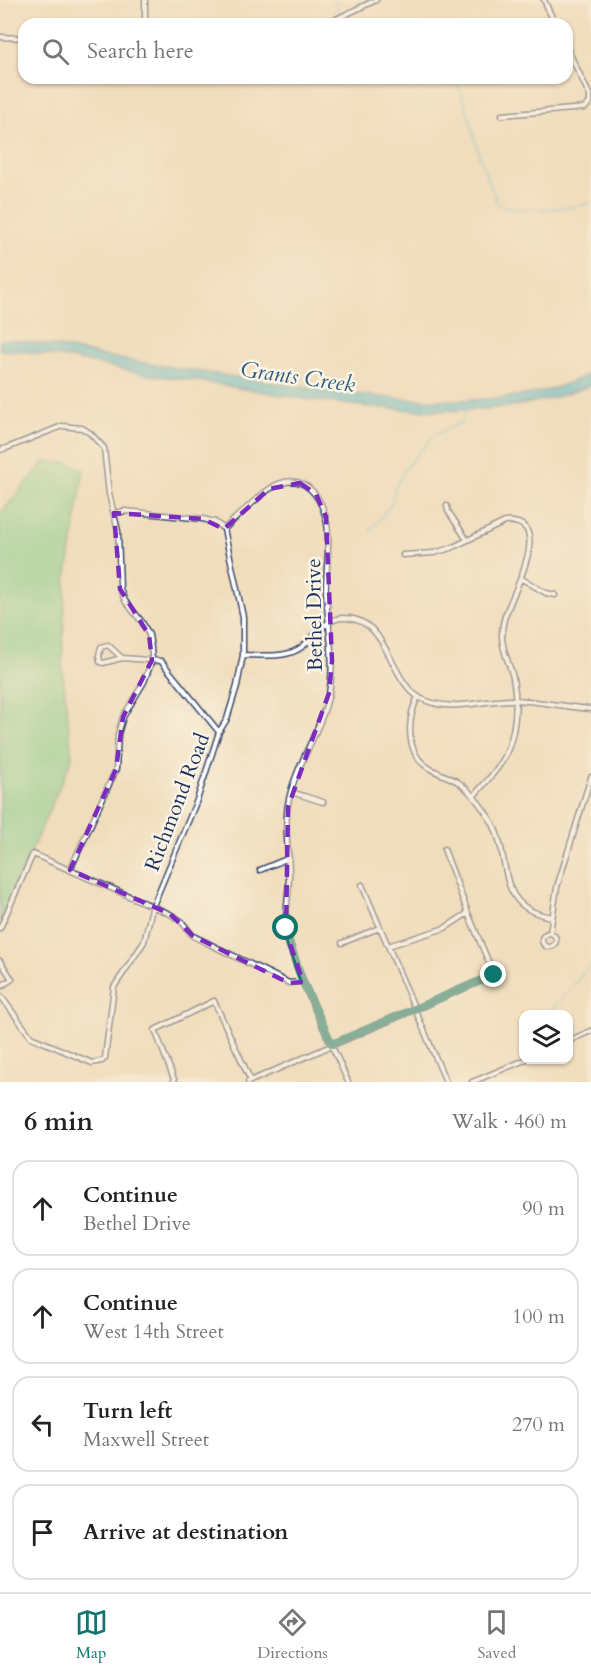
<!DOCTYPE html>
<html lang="en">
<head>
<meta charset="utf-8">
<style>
	body { margin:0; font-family:Cardo,serif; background:#f2f2f2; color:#222 }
	.controls { position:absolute; right:18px; bottom:18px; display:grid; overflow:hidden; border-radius:12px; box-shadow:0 2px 4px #0004 }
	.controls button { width:54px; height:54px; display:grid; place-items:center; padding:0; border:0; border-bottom:2px solid #e0e0e0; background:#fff; color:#222; font:30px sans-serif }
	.stop { position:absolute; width:18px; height:18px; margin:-14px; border:4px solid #0f766e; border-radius:50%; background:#fff }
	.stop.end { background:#0f766e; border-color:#fff; box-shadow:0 2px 6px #0008 }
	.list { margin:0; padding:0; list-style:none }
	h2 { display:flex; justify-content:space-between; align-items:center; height:78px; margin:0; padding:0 24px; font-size:26px }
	h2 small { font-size:20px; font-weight:400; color:#767676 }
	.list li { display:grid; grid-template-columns:39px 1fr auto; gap:18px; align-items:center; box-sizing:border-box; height:96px; margin:0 12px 12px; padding:0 12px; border:2px solid #e0e0e0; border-radius:18px }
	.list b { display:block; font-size:22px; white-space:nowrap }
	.list p { margin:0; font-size:20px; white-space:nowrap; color:#767676 }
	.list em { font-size:20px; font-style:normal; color:#767676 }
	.icon { flex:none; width:33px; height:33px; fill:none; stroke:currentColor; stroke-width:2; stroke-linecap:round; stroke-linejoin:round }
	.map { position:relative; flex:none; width:591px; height:1082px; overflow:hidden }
	.search { position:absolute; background:#fff; box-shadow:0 2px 4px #0004; left:18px; right:18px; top:18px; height:66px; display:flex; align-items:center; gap:15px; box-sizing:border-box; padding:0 21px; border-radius:18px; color:#767676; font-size:22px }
	.sheet { height:510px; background:#fff }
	nav { display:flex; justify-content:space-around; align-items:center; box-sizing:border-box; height:84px; border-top:2px solid #e0e0e0; background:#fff; font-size:16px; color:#767676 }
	nav a { display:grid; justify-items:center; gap:3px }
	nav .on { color:#0f766e }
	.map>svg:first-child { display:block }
	.green { fill:#7fd193; stroke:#4d8078; stroke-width:1.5 }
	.water { fill:#50b9cd; stroke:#367496; stroke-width:1.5 }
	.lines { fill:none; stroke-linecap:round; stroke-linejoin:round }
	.stream { stroke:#50b9cd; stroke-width:1.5 }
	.street-casing { stroke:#3b496c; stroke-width:7 }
	.street { stroke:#fff; stroke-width:4 }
	.route { stroke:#0f766e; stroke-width:8 }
	.marked { fill:none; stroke:#7b2cbf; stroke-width:4.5; stroke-dasharray:12 8; stroke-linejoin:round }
	.labels { text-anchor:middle; stroke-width:5; stroke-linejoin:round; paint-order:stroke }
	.street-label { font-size:21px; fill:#1b2f5e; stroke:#fcf5e5 }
	.water-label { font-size:22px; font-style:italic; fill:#2b587f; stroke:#fcf5e5 }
</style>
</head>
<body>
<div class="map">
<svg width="591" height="1082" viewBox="0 0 591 1082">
	<rect width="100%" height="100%" fill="#fcf5e5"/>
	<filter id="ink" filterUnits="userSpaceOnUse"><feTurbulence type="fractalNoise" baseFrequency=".0167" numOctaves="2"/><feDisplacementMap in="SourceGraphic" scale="12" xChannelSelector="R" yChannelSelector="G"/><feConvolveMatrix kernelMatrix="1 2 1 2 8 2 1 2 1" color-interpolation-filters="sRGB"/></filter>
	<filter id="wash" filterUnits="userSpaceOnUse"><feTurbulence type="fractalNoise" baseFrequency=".008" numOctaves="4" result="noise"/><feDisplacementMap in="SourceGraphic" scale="24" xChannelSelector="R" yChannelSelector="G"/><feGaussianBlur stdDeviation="1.35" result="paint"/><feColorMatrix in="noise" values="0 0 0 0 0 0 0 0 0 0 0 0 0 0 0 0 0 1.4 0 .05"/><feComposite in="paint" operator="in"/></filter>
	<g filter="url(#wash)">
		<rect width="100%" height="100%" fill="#f0ddbc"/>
		<!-- green -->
		<path class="green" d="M45,461L69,463L84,470L66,581L62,665L72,758L0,922V514Z"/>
		<!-- water -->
		<path class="water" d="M0,340C41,341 81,352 121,359C164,367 208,372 251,379C342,394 453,411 545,391C561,387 576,380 591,373V385C480,432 331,404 215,384C191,379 167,378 143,374C96,364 48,352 0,350Z"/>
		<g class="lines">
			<!-- stream -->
			<path class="stream" d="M335,0L337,11L341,13
				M348,18L375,24
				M456,78L469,117L479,155L497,203C516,213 570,209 591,203
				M370,531L391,504L396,486L404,470L434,435L461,423L467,409
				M546,1014C565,1000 574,981 591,965
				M523,1029H524"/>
		</g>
	</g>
	<g filter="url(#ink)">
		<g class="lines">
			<defs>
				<path id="street" d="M544,0L555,24
					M145,24V0
					M326,24L376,0
					M0,37L24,38
					M502,115L585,108L590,102V96L567,48
					M0,450L7,448L62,426L82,428L90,433L104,448L109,494L118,531L120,589L125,601L142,622L149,635L151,648L152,660L144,682L123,717L118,734L116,769L70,870
					M447,506L448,511L467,540
					M224,529C238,516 253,501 268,490C305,464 327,502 328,534C329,552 326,571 326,589C327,624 336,659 329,693C321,732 295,765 288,804C284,828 289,852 289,876C289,894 285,913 286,931C286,940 292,952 295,961C310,1002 331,1042 348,1082
					M403,555L434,553L451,548L505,522C555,517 514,591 507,611C504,618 502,626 502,634C501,649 510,664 513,678C518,703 516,733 505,756C498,771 484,783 474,796
					M522,579L546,593L555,595
					M243,655C259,655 283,658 297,650C313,642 323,617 345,618C389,619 388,679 420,698C450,714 482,699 514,700C540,701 565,707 591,709
					M122,658L103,663L100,662L99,655L101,647L108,645L122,658L161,661L219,732
					M418,697C409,714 406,741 418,758C427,771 445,774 458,782C472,792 484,809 493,824C512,860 494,908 552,917
					M291,792L323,802
					M260,870L289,858
					M362,885L446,1082
					M0,928L33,854L170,914L181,921L193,936L289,983L303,982
					M542 940a7 7 0 1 1 14 0a7 7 0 1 1-14 0Z
					M550,933L557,887L591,777
					M342,943L379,928
					M388,946L445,928L468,913
					M0,961L12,979L0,987
					M0,995L31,1037L92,1063L102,1061L105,1058L114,987L144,942L152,908L197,800L219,732L227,719L237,686L243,655V617L224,529L215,522L203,519L126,511L114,513
					M568,1041L591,1031
					M175,1082L155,1030L214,1001L251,1081
					M248,1082L494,975L468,913L444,849
					M472,1082L525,1060"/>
			</defs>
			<!-- street casing -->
			<use href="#street" class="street-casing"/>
			<!-- street -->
			<use href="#street" class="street"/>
		</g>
	</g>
	<g class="lines" filter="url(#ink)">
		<!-- route -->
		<path class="route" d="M286,928V932L303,982L332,1044L494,975"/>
	</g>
	<!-- marked area -->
	<path d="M0 0H591V1082H0ZM300,483L316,494L326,517L332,661L329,693L288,807L286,932L303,982L289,983L193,936L170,914L70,870L116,769L123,717L152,660L149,635L120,589L114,513L203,519L224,529L269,489Z" fill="#f0ddbc" fill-opacity=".55" fill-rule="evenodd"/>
	<path class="marked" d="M300,483L316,494L326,517L332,661L329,693L288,807L286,932L303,982L289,983L193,936L170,914L70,870L116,769L123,717L152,660L149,635L120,589L114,513L203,519L224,529L269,489Z"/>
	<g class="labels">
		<!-- street labels -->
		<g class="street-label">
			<text transform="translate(314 615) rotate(-91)" y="7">Bethel Drive</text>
			<text transform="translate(177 802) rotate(-69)" y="7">Richmond Road</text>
		</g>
		<!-- water labels -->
		<g class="water-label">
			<text transform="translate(298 376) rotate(8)" y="8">Grants Creek</text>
		</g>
	</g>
</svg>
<div class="controls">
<button><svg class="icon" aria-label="layers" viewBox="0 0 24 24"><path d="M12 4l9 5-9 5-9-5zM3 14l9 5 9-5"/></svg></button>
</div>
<div class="stop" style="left:286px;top:928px"></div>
<div class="stop end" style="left:494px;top:975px"></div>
<div class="search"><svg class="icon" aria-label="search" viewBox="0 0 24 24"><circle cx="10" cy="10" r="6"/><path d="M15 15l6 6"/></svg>Search here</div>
</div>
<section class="sheet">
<h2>6 min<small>Walk · 460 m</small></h2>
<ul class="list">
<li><svg class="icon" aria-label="ahead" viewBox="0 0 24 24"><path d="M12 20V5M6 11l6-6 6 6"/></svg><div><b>Continue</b><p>Bethel Drive</p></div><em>90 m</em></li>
<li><svg class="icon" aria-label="ahead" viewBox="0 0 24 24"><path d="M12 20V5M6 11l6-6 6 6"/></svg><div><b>Continue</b><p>West 14th Street</p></div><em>100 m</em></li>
<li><svg class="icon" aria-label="left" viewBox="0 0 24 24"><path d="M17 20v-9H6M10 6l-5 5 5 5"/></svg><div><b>Turn left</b><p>Maxwell Street</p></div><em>270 m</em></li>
<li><svg class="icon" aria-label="arrive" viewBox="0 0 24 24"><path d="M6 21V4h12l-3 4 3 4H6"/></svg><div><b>Arrive at destination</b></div></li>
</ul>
</section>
<nav>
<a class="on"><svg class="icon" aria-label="map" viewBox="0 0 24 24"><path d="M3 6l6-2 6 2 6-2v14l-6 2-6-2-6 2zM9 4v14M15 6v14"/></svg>Map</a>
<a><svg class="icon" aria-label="directions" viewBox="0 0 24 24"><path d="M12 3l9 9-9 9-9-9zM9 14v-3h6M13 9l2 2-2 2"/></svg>Directions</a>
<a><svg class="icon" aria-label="saved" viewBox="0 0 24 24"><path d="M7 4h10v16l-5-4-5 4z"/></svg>Saved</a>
</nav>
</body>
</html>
